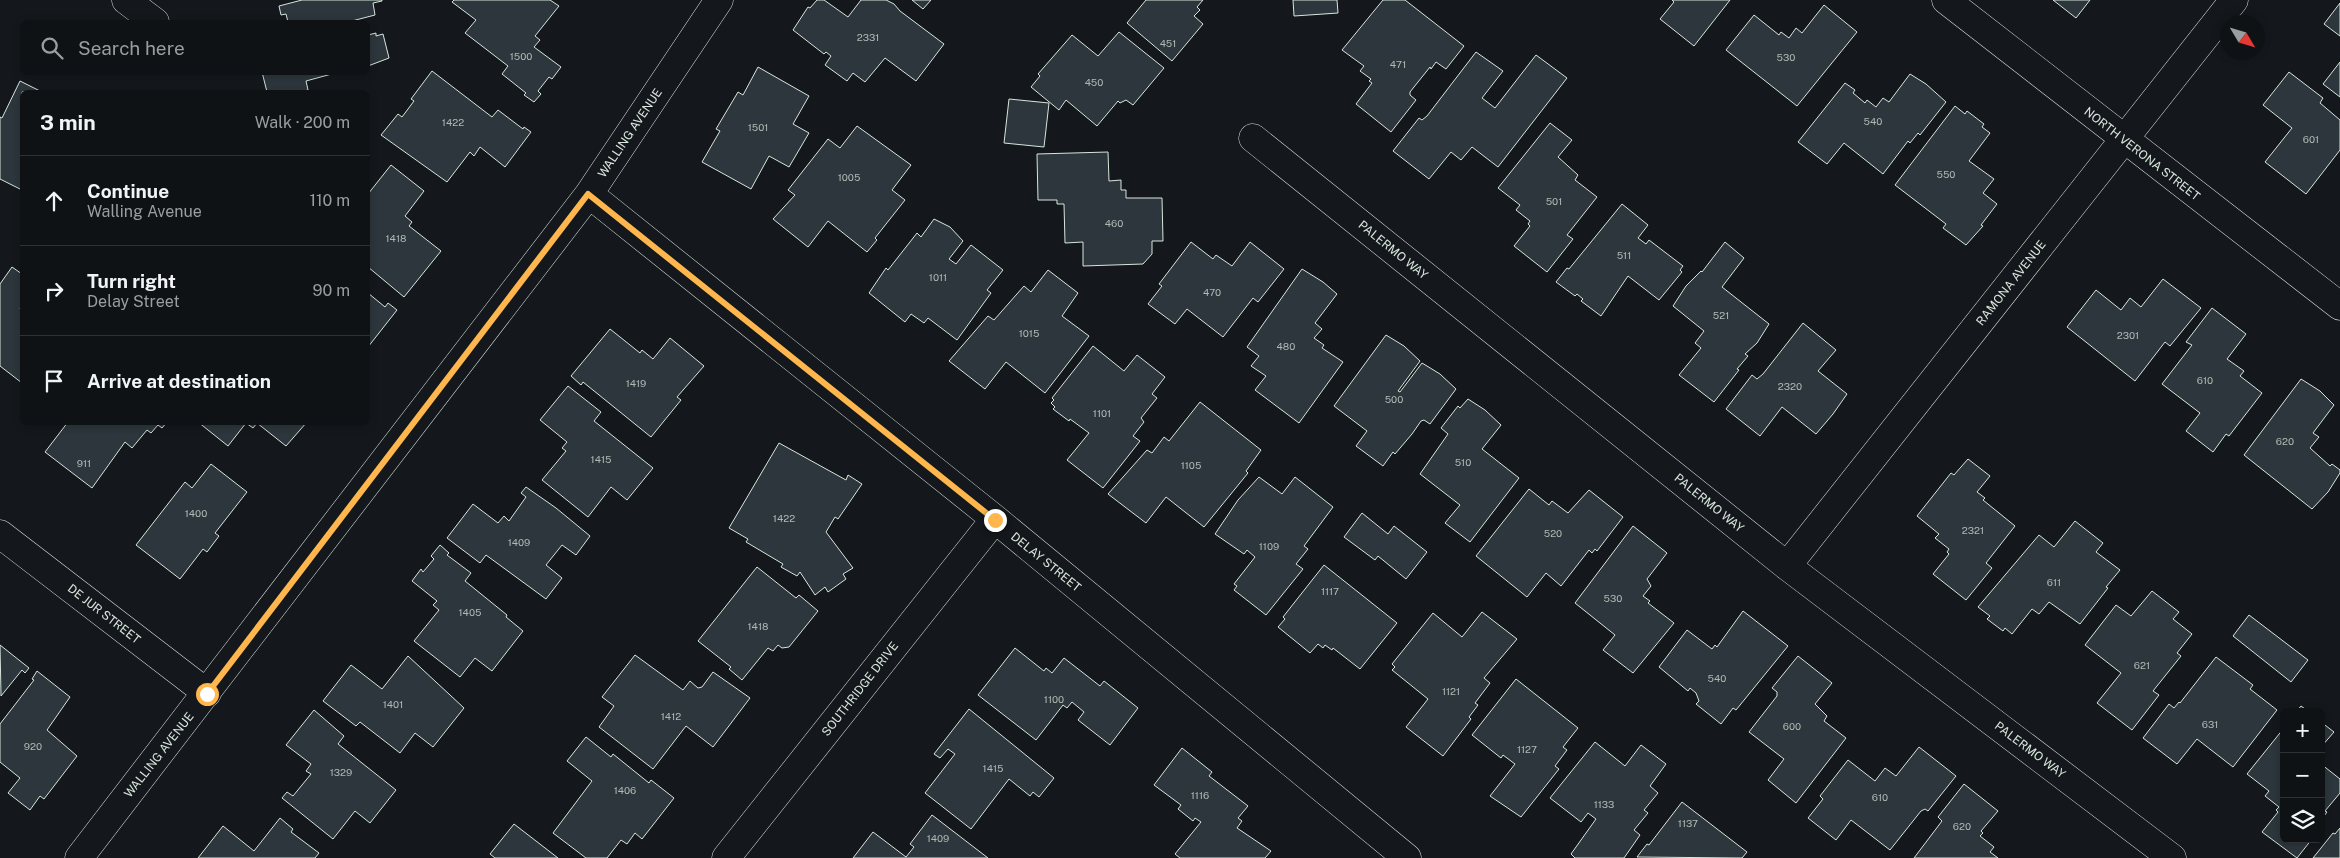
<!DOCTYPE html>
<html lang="en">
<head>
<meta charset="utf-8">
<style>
	body { margin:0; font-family:"Public Sans",sans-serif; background:#181b1e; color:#f1f3f6 }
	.controls { position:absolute; right:15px; bottom:15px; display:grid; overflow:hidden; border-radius:8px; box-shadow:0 2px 8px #0003 }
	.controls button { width:45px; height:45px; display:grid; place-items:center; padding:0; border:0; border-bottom:1px solid #2f3234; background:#0f1215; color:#f1f3f6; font:25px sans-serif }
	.compass { position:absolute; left:2220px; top:15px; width:45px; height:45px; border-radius:50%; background:#0f1215; box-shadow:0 2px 8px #0003; rotate:128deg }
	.stop { position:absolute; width:15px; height:15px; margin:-11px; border:4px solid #ffb74d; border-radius:50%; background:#fff }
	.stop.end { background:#ffb74d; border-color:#fff; box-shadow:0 1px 5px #0008 }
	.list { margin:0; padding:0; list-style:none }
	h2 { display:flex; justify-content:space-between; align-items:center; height:65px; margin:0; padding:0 20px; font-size:21px }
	h2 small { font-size:16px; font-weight:400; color:#9b9ea0 }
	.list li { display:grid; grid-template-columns:32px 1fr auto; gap:15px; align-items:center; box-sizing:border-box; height:90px; padding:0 20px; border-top:1px solid #2f3234 }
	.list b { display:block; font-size:19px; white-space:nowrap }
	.list p { margin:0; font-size:16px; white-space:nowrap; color:#9b9ea0 }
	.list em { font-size:16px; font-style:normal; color:#9b9ea0 }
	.icon { flex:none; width:28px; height:28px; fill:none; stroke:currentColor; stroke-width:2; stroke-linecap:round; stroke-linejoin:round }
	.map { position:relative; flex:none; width:2340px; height:858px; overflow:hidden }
	.search { position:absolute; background:#0f1215; box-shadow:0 2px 8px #0003; left:20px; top:20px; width:350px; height:55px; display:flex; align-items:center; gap:12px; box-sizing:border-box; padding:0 18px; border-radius:8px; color:#9b9ea0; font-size:19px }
	.panel { position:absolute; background:#0f1215; box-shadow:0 2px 8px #0003; left:20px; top:90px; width:350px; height:335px; border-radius:8px }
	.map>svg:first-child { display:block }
	.building { fill:#2c363c; stroke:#d8e6dc }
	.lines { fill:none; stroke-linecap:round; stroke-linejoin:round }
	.minor-casing { stroke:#d8e6dc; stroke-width:29 }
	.minor { stroke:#14181c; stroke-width:28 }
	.route { stroke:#ffb74d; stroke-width:6 }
	.labels { text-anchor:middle; stroke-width:4; stroke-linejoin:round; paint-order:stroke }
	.number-label { font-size:10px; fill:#adbab4 }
	.street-label { font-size:12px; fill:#d8e6dc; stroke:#14181c }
</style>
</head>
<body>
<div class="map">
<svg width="2340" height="858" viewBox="0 0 2340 858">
	<rect width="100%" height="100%" fill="#14181c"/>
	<!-- building -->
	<path class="building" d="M302,0H382V1L373,3L375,15L348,22H288L286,14L281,15L279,6Z
		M454,0H550L559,6L535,36L540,40L534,47L561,67L552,79L549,77L538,91L541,94L534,102L524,95L526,93L502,74L508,66L465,33L476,20L452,2Z
		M817,0H824L848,17L861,0H886L894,4L900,11L944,44L916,81L885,58L865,82L853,73L847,81L825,65L831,56L826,52L824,54L793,30L808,7L810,8Z
		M912,0H931L923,9Z
		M1146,0H1203L1197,7L1200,10L1194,16L1203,24L1172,61L1127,23Z
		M1293,0H1337L1338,13L1294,16Z
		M1383,0H1405L1464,46L1446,69L1436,62L1431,69L1430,67L1410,92V95L1416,100L1391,132L1356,104L1372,83L1369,81L1371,79L1360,71L1364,66L1342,50Z
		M1672,0H1730L1694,46L1660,19L1674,2Z
		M2053,0H2090L2076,18Z
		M2340,3V36L2324,24Z
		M1824,5L1857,32L1797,106L1726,50L1754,15L1779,35L1781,32L1789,38L1796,28L1802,33Z
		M1119,32L1164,68L1133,105L1126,100L1120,103L1118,101L1097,126L1066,100L1059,110L1031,87L1040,76L1038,74L1072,35L1098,56Z
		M376,33V36L383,34L389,58L368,66V35Z
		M1476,52L1503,71L1482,98L1495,108L1536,55L1567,78L1498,167L1472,147L1461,160L1451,152L1429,179L1393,151L1419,118L1422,120L1427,116Z
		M2340,62V97L2323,84Z
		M758,67L809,96L793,124L809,133L789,167L769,156L751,189L702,162L720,131L716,129L738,92L743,95Z
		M432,71L492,117L498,110L523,129L524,127L531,132L505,167L480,147L474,156L470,152L447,182L381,135L398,114L402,117L414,101L411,99Z
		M262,72H339L306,81L308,90L299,92H267Z
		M2289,72L2323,98L2320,103L2340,120V150L2306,194L2265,162L2292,128L2263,105Z
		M1910,74L1926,84L1946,102L1920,135L1918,133L1910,143L1908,141L1883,174L1844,143L1827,164L1798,142L1845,83L1855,90L1853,93L1865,103L1867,100L1876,107L1883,98L1889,102Z
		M20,81L42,92H22V190L0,179V117L2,118Z
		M1009,99L1049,103L1044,147L1004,143Z
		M1955,106L1965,114L1967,111L1984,124L1982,127L1990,133L1969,161L1994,179L1983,193L1997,204L1981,225L1983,226L1966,245L1943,228L1946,224L1895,185Z
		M1550,123L1572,140L1558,157L1578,175L1575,180L1597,197L1567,235L1573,239L1547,272L1514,246L1530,226L1528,224L1530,221L1516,210L1520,205L1498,188Z
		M857,126L911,165L892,190L905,200L875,238L877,240L867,252L828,221L808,247L773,219L795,195L788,190L828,139L840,148Z
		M1108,152L1109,181L1121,180V190H1126V198H1162L1163,241H1152V254L1143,264L1083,266V242L1065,243L1064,204H1057V200H1038L1037,154Z
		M391,165L424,191L405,216L412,222L409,226L441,251L404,297L368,267V194Z
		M1622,204L1648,225L1638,238L1646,244L1649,240L1683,266L1680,270L1682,272L1659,300L1628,276L1601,316L1581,301L1583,299L1577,294L1575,296L1556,282L1567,268L1569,269Z
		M934,219L950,227L963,241L949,259L956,264L971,245L1003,270L987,290L991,293L957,340L928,318L924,323L911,314L905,322L869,293L886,268L888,270L917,233L921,237Z
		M1191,242L1213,259L1216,255L1232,266L1250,242L1284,269L1258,302L1253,298L1223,337L1187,309L1175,324L1148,304L1162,286L1159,284Z
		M1725,242L1744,258L1722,287L1769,324L1757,343L1745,354L1748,356L1737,369L1739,370L1714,402L1679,375L1701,348L1695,343L1704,331L1673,306L1686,286L1701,271L1702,272Z
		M12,267L22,274V305L20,309L22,311V383L0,366V284Z
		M1302,269L1323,282L1337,294L1315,323L1322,329L1314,338L1324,345L1322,348L1343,362L1299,423L1255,390L1266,376L1251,366L1259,356L1247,347Z
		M1048,270L1078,293L1062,316L1089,336L1045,393L1006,362L985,389L949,361L988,316L994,320L1024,286L1031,292Z
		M2163,279L2201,308L2170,346L2165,342L2135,381L2067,327L2096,290L2121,310L2130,298L2141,307Z
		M368,293L385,307L388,303L397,310L368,347Z
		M2212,308L2246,334L2227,359L2244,371L2240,376L2262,393L2229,436L2226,434L2213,452L2186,431L2200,413L2162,384L2192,345L2186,342Z
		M1803,323L1836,350L1818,371L1847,394L1833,414L1816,434L1782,407L1760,436L1726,409L1752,375L1757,379L1763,374Z
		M610,329L640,353L642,350L653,359L670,338L704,366L677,397L681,400L651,437L583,382L581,385L571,376Z
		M1386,335L1404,346L1420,361L1398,391L1400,392L1422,363L1440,374L1456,389L1430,424L1424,420L1421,421L1412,434L1395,454L1393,452L1383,466L1356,446L1367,431L1334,406Z
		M1093,346L1124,371L1137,355L1165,377L1152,394L1157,398L1141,418L1144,422L1133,436L1140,441L1103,488L1067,460L1089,433L1070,419L1069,421L1053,409L1055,407L1051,403L1054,400L1052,398Z
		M2301,379L2320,391L2334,405L2313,433L2319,437L2310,448L2330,466L2332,464L2340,470V473L2328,492L2312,509L2244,455Z
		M568,386L601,412L594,421L653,468L627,500L611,487L588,517L542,480L566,451L562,448L567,442L540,420Z
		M1468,399L1485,410L1501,425L1482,449L1519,478L1470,542L1445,523L1460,505L1420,474L1448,434L1441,428L1458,406L1460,408Z
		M1200,402L1261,450L1246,471L1248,473L1204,527L1166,497L1146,523L1108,494L1147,450L1152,453L1164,437L1169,441Z
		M68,422H167L162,428L158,425L151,433L147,430L132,448L125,442L92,488L45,452Z
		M198,422H307L286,446L257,423L253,428L246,423L228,446Z
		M779,443L846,480L848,475L862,484L838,519L835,517L826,532L853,568L843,574L846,579L828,592L825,587L815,595L800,572L797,576L781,567L783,564L746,542L748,539L729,528Z
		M1968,459L1990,476L1977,492L1985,498L1983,500L2015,526L1986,563L1992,568L1966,600L1933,574L1949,554L1947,552L1949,549L1935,538L1939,534L1917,516L1951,473L1954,475Z
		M211,464L247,492L215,533L219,536L207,552L203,549L180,579L136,545L185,482L192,488Z
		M1259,477L1282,494L1295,477L1333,507L1304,546L1308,549L1296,564L1303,569L1266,615L1234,590L1237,586L1234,584L1255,557L1247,550L1244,554L1215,534L1238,500Z
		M526,487L556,508L590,536L576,555L562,545L546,565L562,578L546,599L486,555L480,563L447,538L473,504L498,523L504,516L509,521L526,497L521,493Z
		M1529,489L1549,505L1552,501L1568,513L1589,490L1623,517L1597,551L1595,549L1592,553L1589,550L1561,586L1546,573L1527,597L1476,556Z
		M1362,513L1388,534L1394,526L1427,552L1406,579L1378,556L1375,560L1344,537Z
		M2075,521L2103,543L2096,552L2120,570L2106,587L2108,588L2080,624L2049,602L2039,614L2032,609L2012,634L2005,628L2003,631L1987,619L1990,616L1978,607L2039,535L2054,547Z
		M1633,526L1667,553L1647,579L1651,586L1643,596L1650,601L1648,603L1674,623L1633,673L1603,650L1615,635L1575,603Z
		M440,545L449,553L447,555L471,573L465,581L507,615L506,617L523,631L492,671L475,658L460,677L414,641L439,610L433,605L437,601L412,581L421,569L423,572L434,559L431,556Z
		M1324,565L1397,623L1360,669L1333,648L1332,650L1325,645L1323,648L1318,644L1310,653L1278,627L1285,619L1283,617Z
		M757,567L796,598L799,595L818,611L789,647L782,648L778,645L773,651L768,648L742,680L729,669L731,667L698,641Z
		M2152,591L2179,612L2173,619L2192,634L2177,653L2181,656L2153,691L2159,695L2132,730L2097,703L2121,673L2085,645L2116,605L2131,616Z
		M1743,611L1788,646L1736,710L1733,708L1721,724L1696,704L1699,701L1696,693L1690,688L1688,691L1659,667L1687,630L1712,649L1715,645L1717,647Z
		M1482,612L1517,639L1484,678L1490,683L1475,703L1478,705L1469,717L1471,719L1443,756L1406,727L1428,699L1392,670L1395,667L1392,664L1433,613L1462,637Z
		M2249,615L2308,660L2291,682L2233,636Z
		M0,645L29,668L25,673L22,670L1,696Z
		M1015,648L1044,671L1046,668L1052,673L1064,658L1100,686L1104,681L1138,708L1110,745L1078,720L1084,712L1072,702L1067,708L1063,705L1036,740L978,695Z
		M635,655L683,690L690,681L698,688L702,687L713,672L750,698L713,747L686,726L653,769L599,727L614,706L602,697Z
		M408,656L464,708L433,747L415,733L400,753L360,722L356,726L323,701L351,665L382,689Z
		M1798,656L1832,683L1815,704L1827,716L1824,721L1846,738L1796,803L1768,780L1784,759L1749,732L1777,696V692L1772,688Z
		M2216,657L2253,685L2250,689L2277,710L2233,767L2197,739L2177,764L2143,738L2169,704L2174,708L2179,702L2180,703Z
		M37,671L70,697L47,730L77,756L44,799L40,796L30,810L8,793L20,778L0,762V724L34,680L32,679Z
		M1516,679L1578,728L1563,747L1567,750L1555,766L1559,769L1521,817L1490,796L1515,764L1503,755L1501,758L1472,735Z
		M2301,706L2309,712H2296Z
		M969,709L1054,778L1039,797L1033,792L1030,796L1009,779L971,829L925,793L955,754L948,749L940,758L934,754Z
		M314,710L344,736L338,744L396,790L370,823L355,811L333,839L282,798L287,792L293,796L311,774L306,771L311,764L286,745Z
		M2321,722L2334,732L2321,747Z
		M2284,728V839H2312L2297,858L2262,832L2278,812L2276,810L2279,807L2265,796L2269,791L2247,774Z
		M586,737L611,757L613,754L649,783L651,780L674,798L642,839L635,833L627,844L621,840L607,858H586L553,833L592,781L567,761Z
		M1595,742L1625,766L1641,745L1666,764L1650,786L1658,793L1644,810L1648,813L1634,830L1640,835L1624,858H1575L1571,854L1596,819L1588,813L1581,822L1550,798Z
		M1919,747L1956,776L1928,811L1925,809L1921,811L1890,850L1851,820L1836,840L1808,818L1823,799L1820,796L1848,760L1875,781L1885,768L1896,776Z
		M1182,748L1212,772L1209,776L1248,806L1238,818L1242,821L1237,828L1271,851L1265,858H1180L1175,854L1201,822L1195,818L1193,821L1178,809L1181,805L1154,785Z
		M2321,764L2340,779V793L2325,811L2327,812L2321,820Z
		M1964,784L1998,811L1981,831L1983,833L1980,836L1994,847L1990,852L1998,858H1914L1942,821L1938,817Z
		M1682,802L1747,852L1742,858L1637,857L1647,844L1649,845Z
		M932,815L988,858H853L873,832L906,857L914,847L910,844Z
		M280,818L293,829L291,832L319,853L315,858H198L223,826L254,851Z
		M514,824L558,858H495L490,854Z
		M2340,828V858H2313L2333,833L2335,834Z"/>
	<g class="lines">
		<defs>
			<path id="minor" d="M126,0L155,22
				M1946,0L2340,306
				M1253,138L1787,566L2172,858
				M589,194L995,519L1407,858
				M0,534L207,693
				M1787,566L2234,0
				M79,858L589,194L719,0
				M726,858L995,519"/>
		</defs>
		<!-- minor casing -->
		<use href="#minor" class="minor-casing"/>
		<!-- minor -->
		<use href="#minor" class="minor"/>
	</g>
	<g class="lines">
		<!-- route -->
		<path class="route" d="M207,694L588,194L995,520"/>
	</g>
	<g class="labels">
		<!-- number labels -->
		<g class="number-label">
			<text x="868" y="41">2331</text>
			<text x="1168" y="47">451</text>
			<text x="521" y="60">1500</text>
			<text x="1786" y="61">530</text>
			<text x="1398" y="68">471</text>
			<text x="1094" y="86">450</text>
			<text x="1873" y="125">540</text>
			<text x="453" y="126">1422</text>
			<text x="758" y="131">1501</text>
			<text x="2311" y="143">601</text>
			<text x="1946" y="178">550</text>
			<text x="849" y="181">1005</text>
			<text x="1554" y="205">501</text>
			<text x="1114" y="227">460</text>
			<text x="396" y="242">1418</text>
			<text x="1624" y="259">511</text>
			<text x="938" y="281">1011</text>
			<text x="1212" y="296">470</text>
			<text x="1721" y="319">521</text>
			<text x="1029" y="337">1015</text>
			<text x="2128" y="339">2301</text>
			<text x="1286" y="350">480</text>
			<text x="2205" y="384">610</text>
			<text x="636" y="387">1419</text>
			<text x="1790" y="390">2320</text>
			<text x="1394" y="403">500</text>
			<text x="1102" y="417">1101</text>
			<text x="2285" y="445">620</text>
			<text x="601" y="463">1415</text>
			<text x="1463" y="466">510</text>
			<text x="84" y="467">911</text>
			<text x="1191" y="469">1105</text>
			<text x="196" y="517">1400</text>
			<text x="784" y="522">1422</text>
			<text x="1973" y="534">2321</text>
			<text x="1553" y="537">520</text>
			<text x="519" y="546">1409</text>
			<text x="1269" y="550">1109</text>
			<text x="2054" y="586">611</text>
			<text x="1330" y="595">1117</text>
			<text x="1613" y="602">530</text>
			<text x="470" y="616">1405</text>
			<text x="758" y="630">1418</text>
			<text x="2142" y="669">621</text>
			<text x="1717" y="682">540</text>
			<text x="1451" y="695">1121</text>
			<text x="1054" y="703">1100</text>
			<text x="393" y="708">1401</text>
			<text x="671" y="720">1412</text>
			<text x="2210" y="728">631</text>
			<text x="1792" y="730">600</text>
			<text x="33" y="750">920</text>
			<text x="1527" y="753">1127</text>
			<text x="993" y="772">1415</text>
			<text x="341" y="776">1329</text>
			<text x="625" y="794">1406</text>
			<text x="1200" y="799">1116</text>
			<text x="1880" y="801">610</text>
			<text x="1604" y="808">1133</text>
			<text x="1688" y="827">1137</text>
			<text x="1962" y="830">620</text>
			<text x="938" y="842">1409</text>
		</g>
		<!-- street labels -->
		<g class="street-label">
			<text transform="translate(630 133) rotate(-56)" y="4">WALLING AVENUE</text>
			<text transform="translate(2142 154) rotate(38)" y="4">NORTH VERONA STREET</text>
			<text transform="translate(1393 250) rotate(39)" y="4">PALERMO WAY</text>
			<text transform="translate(2011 283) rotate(-52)" y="4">RAMONA AVENUE</text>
			<text transform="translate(1709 503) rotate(39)" y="4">PALERMO WAY</text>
			<text transform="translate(1046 562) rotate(39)" y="4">DELAY STREET</text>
			<text transform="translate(104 614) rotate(38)" y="4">DE JUR STREET</text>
			<text transform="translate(860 689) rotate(-52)" y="4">SOUTHRIDGE DRIVE</text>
			<text transform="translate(2030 750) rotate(37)" y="4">PALERMO WAY</text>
			<text transform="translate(159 755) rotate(-52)" y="4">WALLING AVENUE</text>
		</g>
	</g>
</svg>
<div class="controls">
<button>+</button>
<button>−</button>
<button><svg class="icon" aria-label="layers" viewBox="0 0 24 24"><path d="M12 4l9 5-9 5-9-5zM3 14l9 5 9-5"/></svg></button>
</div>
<svg class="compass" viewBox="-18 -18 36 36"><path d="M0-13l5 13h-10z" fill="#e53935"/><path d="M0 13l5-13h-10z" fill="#9b9ea0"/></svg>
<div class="stop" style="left:207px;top:694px"></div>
<div class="stop end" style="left:995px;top:520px"></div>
<div class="search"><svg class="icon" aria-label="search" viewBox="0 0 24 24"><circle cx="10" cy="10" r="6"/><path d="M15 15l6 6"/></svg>Search here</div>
<section class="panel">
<h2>3 min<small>Walk · 200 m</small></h2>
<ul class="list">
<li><svg class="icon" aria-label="ahead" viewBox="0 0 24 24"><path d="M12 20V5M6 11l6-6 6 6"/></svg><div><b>Continue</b><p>Walling Avenue</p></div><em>110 m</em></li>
<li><svg class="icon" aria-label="right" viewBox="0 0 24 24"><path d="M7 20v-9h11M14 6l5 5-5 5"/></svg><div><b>Turn right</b><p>Delay Street</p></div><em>90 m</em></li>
<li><svg class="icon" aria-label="arrive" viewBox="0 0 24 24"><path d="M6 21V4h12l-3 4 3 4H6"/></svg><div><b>Arrive at destination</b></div></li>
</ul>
</section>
</div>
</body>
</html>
